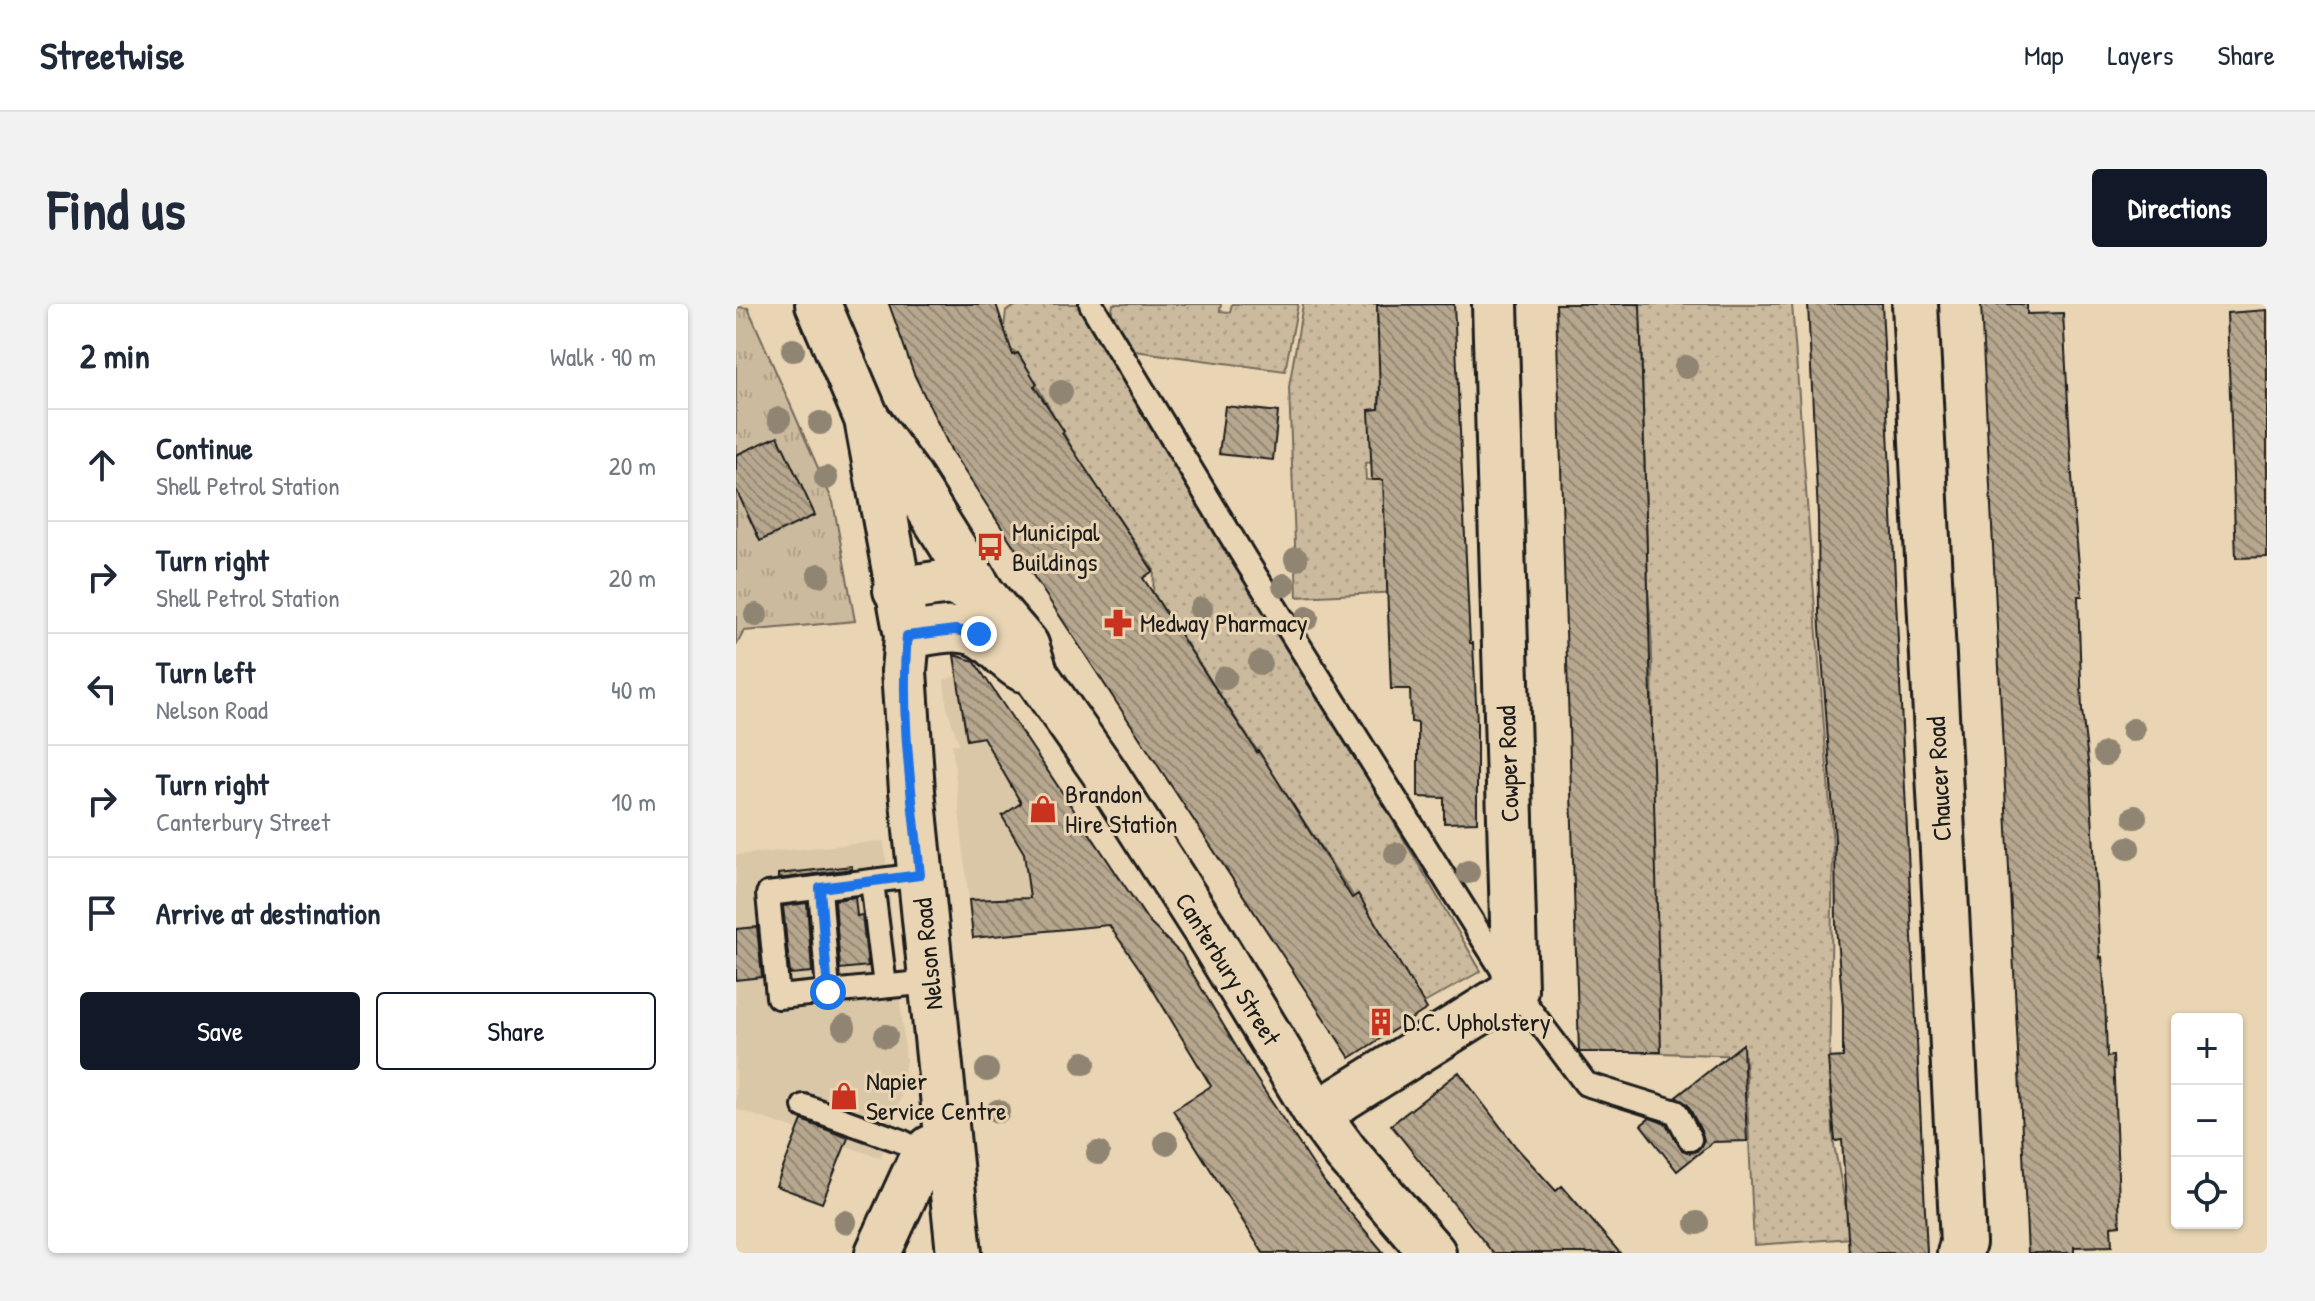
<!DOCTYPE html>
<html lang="en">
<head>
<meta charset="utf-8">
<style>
	body { margin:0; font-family:"Patrick Hand",sans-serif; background:#f2f2f3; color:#1f2937 }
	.controls { position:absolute; right:24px; bottom:24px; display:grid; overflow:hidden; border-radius:8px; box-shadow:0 2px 6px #0004 }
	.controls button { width:72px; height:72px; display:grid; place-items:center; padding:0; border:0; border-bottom:2px solid #e0e1e3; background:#fff; color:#1f2937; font:40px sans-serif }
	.stop { position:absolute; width:24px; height:24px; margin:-18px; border:6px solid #1a73e8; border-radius:50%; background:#fff }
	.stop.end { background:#1a73e8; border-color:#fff; box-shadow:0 2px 8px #0008 }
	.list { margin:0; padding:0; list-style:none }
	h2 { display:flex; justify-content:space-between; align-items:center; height:104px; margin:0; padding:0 32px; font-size:34px }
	h2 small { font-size:26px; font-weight:400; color:#747a83 }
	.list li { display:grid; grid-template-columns:52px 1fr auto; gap:24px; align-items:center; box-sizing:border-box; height:112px; padding:0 32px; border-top:2px solid #e0e1e3 }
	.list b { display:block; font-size:30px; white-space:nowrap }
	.list p { margin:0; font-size:26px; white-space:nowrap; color:#747a83 }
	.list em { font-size:26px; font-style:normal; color:#747a83 }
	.actions { display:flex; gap:16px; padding:24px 32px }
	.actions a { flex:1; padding:18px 0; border:2px solid #111827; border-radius:8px; text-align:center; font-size:28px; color:#111827 }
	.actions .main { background:#111827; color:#fff }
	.icon { flex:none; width:44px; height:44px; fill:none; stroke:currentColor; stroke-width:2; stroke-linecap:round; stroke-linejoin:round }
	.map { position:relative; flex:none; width:1531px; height:949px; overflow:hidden; border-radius:8px }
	header { display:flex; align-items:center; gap:48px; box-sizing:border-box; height:112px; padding:0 40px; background:#fff; border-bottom:2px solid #e0e1e3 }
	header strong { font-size:38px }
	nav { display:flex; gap:44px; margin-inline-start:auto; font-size:28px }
	.intro { display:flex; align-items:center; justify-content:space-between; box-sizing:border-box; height:192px; padding:0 48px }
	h1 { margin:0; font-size:56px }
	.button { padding:20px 36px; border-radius:8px; background:#111827; color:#fff; font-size:28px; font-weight:700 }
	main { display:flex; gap:48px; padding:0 48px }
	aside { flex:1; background:#fff; border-radius:8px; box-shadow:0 2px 6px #0004 }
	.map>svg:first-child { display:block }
	.built { fill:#dac7a8 }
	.park { fill:url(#park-tufts); stroke:#746b5c; stroke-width:2 }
	.garden { fill:url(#garden-dots); stroke:#746b5c; stroke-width:2 }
	.building { fill:url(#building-back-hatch); stroke:#1c1c1c; stroke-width:2 }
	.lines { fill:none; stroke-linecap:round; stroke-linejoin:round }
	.service-casing { stroke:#1c1c1c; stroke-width:28 }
	.minor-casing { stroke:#1c1c1c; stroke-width:50 }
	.tertiary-casing { stroke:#1c1c1c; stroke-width:50 }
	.primary-casing { stroke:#1c1c1c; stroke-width:50 }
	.service { stroke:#e9d5b3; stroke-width:22 }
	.minor { stroke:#e9d5b3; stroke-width:44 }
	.tertiary { stroke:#e9d5b3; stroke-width:44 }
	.primary { stroke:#e9d5b3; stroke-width:44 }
	.tree { fill:#908572 }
	.route { stroke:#1a73e8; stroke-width:10 }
	.labels { text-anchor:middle; stroke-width:6; stroke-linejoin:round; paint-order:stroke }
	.poi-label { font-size:26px; fill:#1c1c1c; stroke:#e9d5b3; text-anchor:start }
	.street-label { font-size:26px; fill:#1c1c1c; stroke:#e9d5b3 }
</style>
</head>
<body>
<header>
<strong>Streetwise</strong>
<nav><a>Map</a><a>Layers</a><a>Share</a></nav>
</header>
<div class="intro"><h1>Find us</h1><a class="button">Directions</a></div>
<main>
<aside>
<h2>2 min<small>Walk · 90 m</small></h2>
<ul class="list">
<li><svg class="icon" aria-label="ahead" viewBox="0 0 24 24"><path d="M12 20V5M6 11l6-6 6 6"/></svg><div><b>Continue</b><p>Shell Petrol Station</p></div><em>20 m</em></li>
<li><svg class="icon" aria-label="right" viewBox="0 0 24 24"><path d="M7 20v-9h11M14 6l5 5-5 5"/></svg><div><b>Turn right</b><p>Shell Petrol Station</p></div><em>20 m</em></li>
<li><svg class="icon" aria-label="left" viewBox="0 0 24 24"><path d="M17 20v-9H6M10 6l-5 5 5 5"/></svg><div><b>Turn left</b><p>Nelson Road</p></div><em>40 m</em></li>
<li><svg class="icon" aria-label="right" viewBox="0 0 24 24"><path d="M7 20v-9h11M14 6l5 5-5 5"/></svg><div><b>Turn right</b><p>Canterbury Street</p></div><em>10 m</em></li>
<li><svg class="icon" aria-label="arrive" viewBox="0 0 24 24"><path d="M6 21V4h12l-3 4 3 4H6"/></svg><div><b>Arrive at destination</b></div></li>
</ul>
<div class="actions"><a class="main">Save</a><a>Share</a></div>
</aside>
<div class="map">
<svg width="1531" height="949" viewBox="0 0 1531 949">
	<defs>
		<pattern id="park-tufts" width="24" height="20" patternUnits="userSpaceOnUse" patternTransform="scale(2)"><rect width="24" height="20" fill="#cbba9d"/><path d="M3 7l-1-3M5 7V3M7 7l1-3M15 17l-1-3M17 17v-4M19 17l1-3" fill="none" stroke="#ae9f87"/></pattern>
		<pattern id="garden-dots" width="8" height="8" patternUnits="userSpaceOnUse" patternTransform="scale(2)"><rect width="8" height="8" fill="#cbba9d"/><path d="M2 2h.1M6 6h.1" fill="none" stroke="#ae9f87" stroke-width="1.8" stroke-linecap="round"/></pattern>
		<pattern id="building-back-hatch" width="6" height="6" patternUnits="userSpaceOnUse" patternTransform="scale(2)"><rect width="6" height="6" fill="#b6a78e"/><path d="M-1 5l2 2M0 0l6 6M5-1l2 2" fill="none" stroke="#938773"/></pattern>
	</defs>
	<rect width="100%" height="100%" fill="#e9d5b3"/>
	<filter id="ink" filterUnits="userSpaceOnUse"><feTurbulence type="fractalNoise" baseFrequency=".0125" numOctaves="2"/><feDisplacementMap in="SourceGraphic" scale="16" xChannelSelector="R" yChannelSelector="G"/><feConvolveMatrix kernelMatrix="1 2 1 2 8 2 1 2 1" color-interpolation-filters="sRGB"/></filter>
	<g filter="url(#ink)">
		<!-- built -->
		<path class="built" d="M239,365L413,618L237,634L216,440H223L211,403L208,376Z
			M148,537L170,755L164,796L145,854L0,805V551Z"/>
		<!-- park -->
		<path class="park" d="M0,3L12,4L97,198L119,317L8,327L0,342Z"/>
		<!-- garden -->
		<path class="garden" d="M283,0H343L469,196L745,667L688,699L417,289L418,266L344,158L292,66L281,49L267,42L261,27L268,24L270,7Z
			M377,0H485L484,7L494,8L496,0H562L549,67L391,46L374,19Z
			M567,0H647L641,1V20H678L680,86L643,88V105L633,106L652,157L629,159L630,176L682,175L648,194L649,228H683L685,287L561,293L553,83Z
			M902,0H1056L1097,543L1093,772L1098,841L1116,934L1018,941L1009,752L896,748C896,596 928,442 912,289L905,24Z"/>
		<!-- building -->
		<path class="building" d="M153,0H260L277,51L282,49L301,80L298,82L328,127L326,129L417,267L407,274L521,448L522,446L616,594L622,590L691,705L614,754L216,148L178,70Z
			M718,0L734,339H737L741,419V518L708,519V494L682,493V419L675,418L674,385H655L647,176H636L633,106L643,105L644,88L641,1Z
			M820,0H904L925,748H843Z
			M1072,0H1146L1191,949H1113L1106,836L1099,837L1092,754L1107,753V703L1100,623L1099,536L1083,309L1082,211Z
			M1245,0H1291V10L1327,9L1338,208L1346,292H1342L1346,406L1354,474L1364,654L1366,653L1369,691L1371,753L1377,752L1384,921L1375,922L1376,942L1338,943V949H1292Z
			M1531,6V253L1500,254L1491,9Z
			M489,102L542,108L537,156L483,150Z
			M42,132L79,211L24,237L0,185V151Z
			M218,351L238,357L413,618L445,650L510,759L589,879L648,949H527L437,806L475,782L408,671L373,621L237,634L233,596L294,594L288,549L266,512L285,499L247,433L231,436Z
			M116,562V565L42,575V570Z
			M119,593L121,612L126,611L132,662L104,665L99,596Z
			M71,599L76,668L54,670L47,602Z
			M21,623L26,673L0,676V625Z
			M1007,740L1011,837L977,838L941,867L905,821L914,814L930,820L946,846L954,849L961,847L968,836L966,829L952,801L940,793Z
			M723,768L780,843L820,887L826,882L884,949H757L655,821Z
			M66,816L112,834L86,899L40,882Z"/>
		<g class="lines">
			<defs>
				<path id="service" d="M355,0L509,255L779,686L850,780L940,808L954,835
					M184,571L32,590L42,693L195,678
					M136,578L149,682
					M84,584L92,688
					M68,802L165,837L188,849"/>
				<path id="minor" d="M1179,0L1227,939L1224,949
					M581,810L779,686L759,0"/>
				<path id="tertiary" d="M131,115L173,173L247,291L290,341L300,371L368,468L470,627L581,810L610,849L697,949
					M160,286L213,278L247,291
					M171,332C197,328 229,318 252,336C265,345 273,358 287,365
					M142,949L187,851L195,844L211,842"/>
				<path id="primary" d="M82,0L131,115L171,332L168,367L176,487L223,949"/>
			</defs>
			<!-- service casing -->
			<use href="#service" class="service-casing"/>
			<!-- minor casing -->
			<use href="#minor" class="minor-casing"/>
			<!-- tertiary casing -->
			<use href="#tertiary" class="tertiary-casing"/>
			<!-- primary casing -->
			<use href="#primary" class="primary-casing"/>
			<!-- service -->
			<use href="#service" class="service"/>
			<!-- minor -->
			<use href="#minor" class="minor"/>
			<!-- tertiary -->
			<use href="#tertiary" class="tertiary"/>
			<!-- primary -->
			<use href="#primary" class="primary"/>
		</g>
		<!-- trees -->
		<g class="tree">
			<circle cx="57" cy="46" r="12"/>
			<circle cx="950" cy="63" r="12"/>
			<circle cx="325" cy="88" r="12"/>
			<circle cx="43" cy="115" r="12"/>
			<circle cx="84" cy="119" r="12"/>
			<circle cx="90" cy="174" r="12"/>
			<circle cx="560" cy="255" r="12"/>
			<circle cx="83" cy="271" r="12"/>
			<circle cx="548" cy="281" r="12"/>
			<circle cx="465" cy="305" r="12"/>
			<circle cx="20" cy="311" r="12"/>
			<circle cx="571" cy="314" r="12"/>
			<circle cx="524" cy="359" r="12"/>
			<circle cx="489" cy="374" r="12"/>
			<circle cx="1397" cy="426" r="12"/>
			<circle cx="1369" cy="450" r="12"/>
			<circle cx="1399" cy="513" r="12"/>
			<circle cx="1392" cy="544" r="12"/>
			<circle cx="660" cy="550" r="12"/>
			<circle cx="732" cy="568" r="12"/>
			<circle cx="108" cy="723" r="12"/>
			<circle cx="150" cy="732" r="12"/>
			<circle cx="348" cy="759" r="12"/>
			<circle cx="251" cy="766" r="12"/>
			<circle cx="262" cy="807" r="12"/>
			<circle cx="430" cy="839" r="12"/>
			<circle cx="362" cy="849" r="12"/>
			<circle cx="109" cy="918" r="12"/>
			<circle cx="961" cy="919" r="12"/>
		</g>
	</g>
	<g class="lines" filter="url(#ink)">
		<!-- route -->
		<path class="route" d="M92,688L84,584L184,571C176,492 164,411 171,332L219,326L243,330"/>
	</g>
	<!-- icons -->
	<defs>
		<symbol id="bus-bare" viewBox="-9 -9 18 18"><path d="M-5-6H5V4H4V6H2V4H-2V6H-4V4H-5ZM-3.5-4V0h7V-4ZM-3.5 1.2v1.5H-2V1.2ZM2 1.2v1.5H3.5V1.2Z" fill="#c8321e" stroke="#e9d5b3" stroke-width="2.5" paint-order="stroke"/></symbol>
		<symbol id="pharmacy-bare" viewBox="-9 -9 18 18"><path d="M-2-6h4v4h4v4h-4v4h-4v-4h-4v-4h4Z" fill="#c8321e" stroke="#e9d5b3" stroke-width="2.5" paint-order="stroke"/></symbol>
		<symbol id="shop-bare" viewBox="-9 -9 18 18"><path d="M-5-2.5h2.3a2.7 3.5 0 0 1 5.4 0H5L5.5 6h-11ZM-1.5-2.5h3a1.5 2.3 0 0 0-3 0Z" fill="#c8321e" stroke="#e9d5b3" stroke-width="2.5" paint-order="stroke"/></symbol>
		<symbol id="building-bare" viewBox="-9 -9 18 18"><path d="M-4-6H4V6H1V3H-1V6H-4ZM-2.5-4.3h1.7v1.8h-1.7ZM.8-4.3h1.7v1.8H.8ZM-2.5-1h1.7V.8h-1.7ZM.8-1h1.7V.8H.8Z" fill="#c8321e" stroke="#e9d5b3" stroke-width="2.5" paint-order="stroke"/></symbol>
	</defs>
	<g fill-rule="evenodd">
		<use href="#bus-bare" x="234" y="223" width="40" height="40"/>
		<use href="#pharmacy-bare" x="362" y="299" width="40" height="40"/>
		<use href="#shop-bare" x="287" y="485" width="40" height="40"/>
		<use href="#building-bare" x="625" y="698" width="40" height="40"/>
		<use href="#shop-bare" x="88" y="772" width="40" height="40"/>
	</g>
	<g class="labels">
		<!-- poi labels -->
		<g class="poi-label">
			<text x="276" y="237">Municipal<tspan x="276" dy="30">Buildings</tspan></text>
			<text x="404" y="328">Medway Pharmacy</text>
			<text x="329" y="499">Brandon<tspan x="329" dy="30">Hire Station</tspan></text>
			<text x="667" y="727">D.C. Upholstery</text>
			<text x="130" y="786">Napier<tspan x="130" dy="30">Service Centre</tspan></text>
		</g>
		<!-- street labels -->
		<g class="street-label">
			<text transform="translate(772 460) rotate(-92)" y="9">Cowper Road</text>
			<text transform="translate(1203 475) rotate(-93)" y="9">Chaucer Road</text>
			<text transform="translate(192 650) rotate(-96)" y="9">Nelson Road</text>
			<text transform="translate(492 665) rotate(58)" y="9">Canterbury Street</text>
		</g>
	</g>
</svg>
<div class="controls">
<button>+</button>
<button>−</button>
<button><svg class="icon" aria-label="locate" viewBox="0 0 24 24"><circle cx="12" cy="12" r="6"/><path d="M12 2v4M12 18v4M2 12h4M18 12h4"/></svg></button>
</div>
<div class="stop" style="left:92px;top:688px"></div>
<div class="stop end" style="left:243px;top:330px"></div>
</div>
</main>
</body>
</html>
